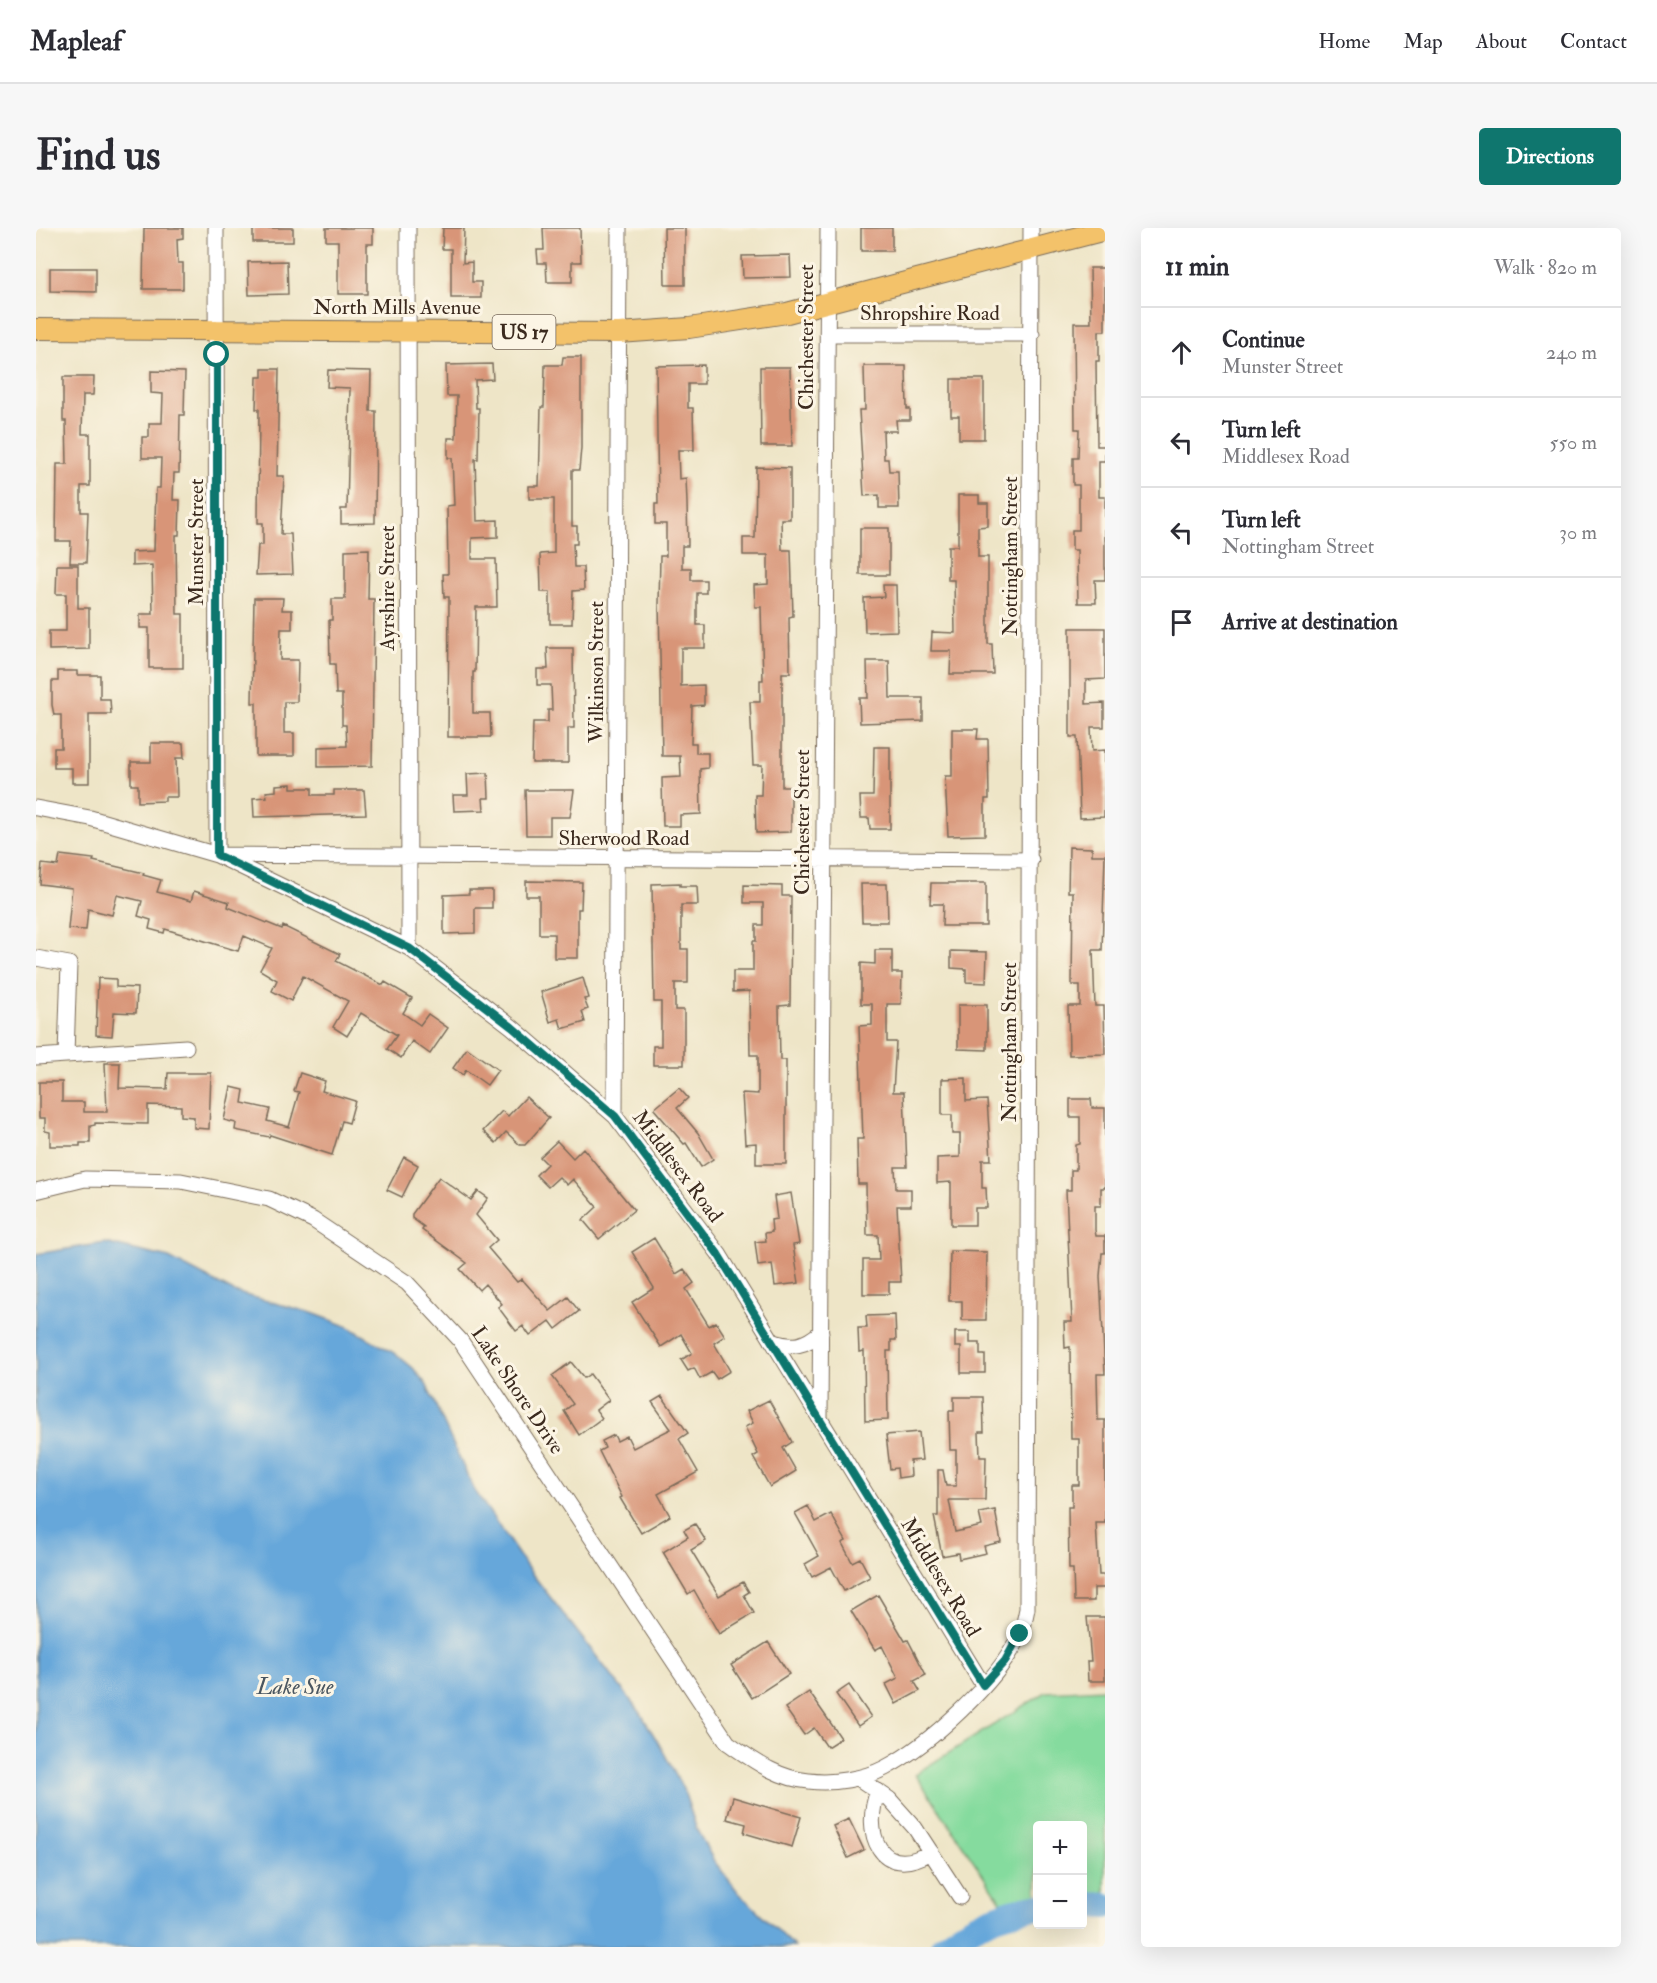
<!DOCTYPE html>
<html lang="en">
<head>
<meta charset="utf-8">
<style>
	body { margin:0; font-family:"IM FELL Double Pica",serif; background:#f7f7f7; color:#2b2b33 }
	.controls { position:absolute; right:18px; bottom:18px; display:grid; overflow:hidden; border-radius:6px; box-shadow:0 6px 24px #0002 }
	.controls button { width:54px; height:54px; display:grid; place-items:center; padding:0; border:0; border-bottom:2px solid #e1e1e2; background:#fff; color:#2b2b33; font:30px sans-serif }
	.stop { position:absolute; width:18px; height:18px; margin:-14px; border:4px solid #0f766e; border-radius:50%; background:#fff }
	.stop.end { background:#0f766e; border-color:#fff; box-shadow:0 2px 6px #0008 }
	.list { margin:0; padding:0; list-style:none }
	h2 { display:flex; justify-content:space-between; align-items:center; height:78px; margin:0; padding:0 24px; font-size:26px }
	h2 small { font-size:20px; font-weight:400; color:#7c7c81 }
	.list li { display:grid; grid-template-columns:39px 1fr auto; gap:18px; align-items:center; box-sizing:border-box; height:90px; padding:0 24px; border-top:2px solid #e1e1e2 }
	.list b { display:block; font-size:22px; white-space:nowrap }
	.list p { margin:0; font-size:20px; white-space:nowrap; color:#7c7c81 }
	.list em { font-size:20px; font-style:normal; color:#7c7c81 }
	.icon { flex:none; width:33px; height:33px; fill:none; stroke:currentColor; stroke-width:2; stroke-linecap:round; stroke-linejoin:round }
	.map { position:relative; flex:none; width:1069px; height:1719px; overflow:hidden; border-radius:6px }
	header { display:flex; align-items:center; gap:36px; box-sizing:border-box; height:84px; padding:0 30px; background:#fff; border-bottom:2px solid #e1e1e2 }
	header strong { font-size:28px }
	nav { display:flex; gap:33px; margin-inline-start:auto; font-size:21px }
	.intro { display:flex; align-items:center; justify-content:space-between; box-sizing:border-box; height:144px; padding:0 36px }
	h1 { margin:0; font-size:42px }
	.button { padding:15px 27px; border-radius:6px; background:#0f766e; color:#fff; font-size:21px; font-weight:700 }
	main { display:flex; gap:36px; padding:0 36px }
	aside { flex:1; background:#fff; border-radius:6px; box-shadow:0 6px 24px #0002 }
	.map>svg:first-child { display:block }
	.green { fill:#85db9e; stroke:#60825e; stroke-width:1.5 }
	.water { fill:#66a7da; stroke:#50687c; stroke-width:1.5 }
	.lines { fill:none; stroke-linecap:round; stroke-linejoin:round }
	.river { stroke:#66a7da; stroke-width:26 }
	.building { fill:#d89578 }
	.minor-casing { stroke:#7a6b59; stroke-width:17 }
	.major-casing { stroke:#7a6b59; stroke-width:22 }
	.minor { stroke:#fff; stroke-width:15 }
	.major { stroke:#f3c26a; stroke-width:20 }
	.route { stroke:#0f766e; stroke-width:8 }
	.labels { text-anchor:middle; stroke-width:6; stroke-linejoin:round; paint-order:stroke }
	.shield { fill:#fcf5e5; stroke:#75675a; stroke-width:1.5 }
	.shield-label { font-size:20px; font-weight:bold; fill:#3b2a1e }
	.street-label { font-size:21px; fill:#3b2a1e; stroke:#fcf5e5 }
	.water-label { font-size:22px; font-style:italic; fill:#4a5660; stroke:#fcf5e5 }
</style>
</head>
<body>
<header>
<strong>Mapleaf</strong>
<nav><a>Home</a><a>Map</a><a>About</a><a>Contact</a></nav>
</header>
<div class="intro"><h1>Find us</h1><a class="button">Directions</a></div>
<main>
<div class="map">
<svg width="1069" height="1719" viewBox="0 0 1069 1719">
	<rect width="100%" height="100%" fill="#fcf5e5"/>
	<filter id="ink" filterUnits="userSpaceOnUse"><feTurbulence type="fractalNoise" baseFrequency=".0167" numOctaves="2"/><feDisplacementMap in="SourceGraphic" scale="12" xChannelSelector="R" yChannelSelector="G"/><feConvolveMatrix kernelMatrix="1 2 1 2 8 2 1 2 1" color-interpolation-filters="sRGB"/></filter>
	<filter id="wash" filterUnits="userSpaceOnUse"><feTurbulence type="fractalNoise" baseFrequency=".008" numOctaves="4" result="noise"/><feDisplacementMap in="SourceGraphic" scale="24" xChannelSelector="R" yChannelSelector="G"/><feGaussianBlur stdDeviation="1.35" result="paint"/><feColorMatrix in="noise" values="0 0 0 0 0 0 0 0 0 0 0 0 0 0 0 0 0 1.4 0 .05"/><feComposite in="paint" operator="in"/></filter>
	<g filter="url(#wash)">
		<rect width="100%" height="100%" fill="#eee5c7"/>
		<!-- green -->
		<path class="green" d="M1069,1461V1682L1047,1683L1046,1598H1002L1001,1684H972L879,1546L1010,1464Z"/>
		<!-- water -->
		<path class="water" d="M69,1015L133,1030L198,1064L276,1085L311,1098L360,1126L377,1140L390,1156L437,1260L493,1342L604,1484L626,1521L648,1563L661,1602L678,1633L703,1665L759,1719H0V1026Z"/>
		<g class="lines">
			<!-- river -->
			<path class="river" d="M1046,1676L1069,1678
				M907,1719C935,1697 966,1683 1002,1679"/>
		</g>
		<g id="blocks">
			<!-- building -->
			<path class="building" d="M108,0H147V10L141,11L142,35H147V61H107Z
				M217,0H257V14H217Z
				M290,0H337V16H331V66H302V13H290Z
				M407,0H428L427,35L436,34V54H445V70H415V21H406Z
				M507,0H544L545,34H536V54H511L510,35H502L501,22H508Z
				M628,0H649V57H629Z
				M825,0H856V23H825Z
				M754,27L755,49L707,50L706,28Z
				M251,33L252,66L213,67L212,34Z
				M14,40H60V64L14,63Z
				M1054,40H1069V103H1063V133H1060L1061,218H1069V233H1063V269H1069V352H1059L1060,375H1042L1041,322H1036V302H1043V257H1037V230H1042L1043,201H1039L1038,95H1055Z
				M527,129H545V220L543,242H536V298H541V316H537L538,339H547L548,362L537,363L536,396H514V364H505L504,326L518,325V271H493V258H503L505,179H508L509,137H526Z
				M456,136L457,151L439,152L440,180H443L442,231H439L441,293L462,292V309L436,310V331H460L461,379H440L439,444H437V485H454L455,509H412L413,369H408L407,346H412L411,278L418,277L416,230H412V210H420L421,168H411L410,137Z
				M668,137V156H652V180H657L658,222H642L643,251L650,250L651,275L652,318H646V340H655V352H670V365H661V397H669V420H645V458L668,457V477L656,478L655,515H660V525H672V540L664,541L665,586L644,587V598H627L626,550L645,549L644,528H626L623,376L624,328H630V296H619V276H622L620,138Z
				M828,138H870L871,181H874V192H860L861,203H847L848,231H852L853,243H862L863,280H843V267L828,268L823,182H829Z
				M724,139H754L756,218H725Z
				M226,141H243L241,248H248L245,306H255L257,346L220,347L222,317H227V295H222L223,181H220L221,149H226Z
				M292,142L335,143L334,183H340L339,295L305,296V281H311L314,160L291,159Z
				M115,143L149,144L148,187H144L143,245H138L137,272H144L143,307H140L141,386H147V440H113V400H104V386H117L116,337L96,338V324L118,323L120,260H124L125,230H106V209H113V195H126L127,166L115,165Z
				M27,149H58L57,167H47L46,206H54V258H45V284H52L50,335H34L35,313H20L21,236H31L30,193H27Z
				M915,151H948V211H923V188H915Z
				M720,239L754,240V291H745L746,322H755L757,388L753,389L754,445H746V559H755V604L720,605L719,567H725L726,537H717L714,474H724V452H727L725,379H719L718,357L732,356V327H707V310H719Z
				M922,267H943V275H952V298L942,299V329H952V416H956L957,446H914L915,423H895L896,404L919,405L918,352H912V318H922Z
				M824,300H853V347H824Z
				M333,321L332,371H338L336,538L282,539V519L311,518L310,497H306V466H300L299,436H294L293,392H296V371H309V322Z
				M21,337H42V380H53V421L13,422V403H30V366H20Z
				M847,357H860L861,403L829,404L828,370L848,369Z
				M218,370H247L246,382H256V401H245L244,432H262L261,474H248V505H258V528H220V475H216Z
				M1034,400H1069V451L1050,452V476L1068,475V499H1055L1056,523L1069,522L1068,589L1044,590L1041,509H1034Z
				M511,420H537L538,500H532V535H496L497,494H512V482H516L515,457H501V441H512Z
				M831,433H853L854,470H887V493L824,495L823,470H832Z
				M22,443H41V447H64V471H74L75,486H53V555H36V540H18V520H25V487H18L16,477V453H22Z
				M916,501H942L941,511H952L953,571H949V607L912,608L909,548H916Z
				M115,515H147L148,530H140L141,569H129V573L102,574V557H95V534H115Z
				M838,519H854V601H834L833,590H825L824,568H837Z
				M452,545L453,570H447L448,582L418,583L417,567H432L431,546Z
				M255,556V560H276V567H298V562H328L330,586L218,589L217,570L231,569L230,564L240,563V557Z
				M489,562H538L534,589H514V607H490Z
				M1033,619L1056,620V627H1069L1066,722H1057L1059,778H1068L1069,826L1033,827L1032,778H1044V757H1036L1037,664H1032Z
				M24,627L58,631L57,633L108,645L107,647L125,652L121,664L155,673L158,663L193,674L192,679L246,701L247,698L304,726L300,733L347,757L349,754L376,770L367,785L384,797L392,786L412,800L394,826L376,813L365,830L351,821L361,807L325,785L311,808L297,799L312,773L267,748L255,773L236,763L241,752L224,742L236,720L208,708L202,723L129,701L128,705L113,701L115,692L102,688L106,673L81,667L76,687L52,681L50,702L32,701L36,660L4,656L6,636L22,638Z
				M490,653L546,654L545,681H542V730H518V706H503V668H490Z
				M644,655V658H661L662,677H645V721H652V755H639V782H648V837H617V818H625V774H618L616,656Z
				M895,655H950V698H906L907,676H894Z
				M825,656H851L852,694H826Z
				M708,657L746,658V668H755L754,777L743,778L744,832H750V936H720V915L709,916L706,865L722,866V827H714L713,763L697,764V743H717V713H720V697H727V675H708Z
				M433,662H456V680H439V705L408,706V667L433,666Z
				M839,722H856V745H866L865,776H851V814H860L857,864H868L871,939H859L860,961H875V978H861L865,1054H853V1066H827V1032H843L842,1007H831L830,956H822L821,911H827L823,798L836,797V776H825V735L839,736Z
				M915,723L951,724L950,755L930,754V741L915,740Z
				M62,750L80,751V759L101,760L100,785L78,784L76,808L60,807Z
				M547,750L553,770L548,771L552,781L546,783L549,794L526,801L523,791L514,794L505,764Z
				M922,777H951V822L922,821Z
				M431,820L462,842L451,857L430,842L427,847L417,840Z
				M69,835H84L83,860L131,861L132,845H175L173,901L158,900V889L145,888V878L112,877V896L59,895V897L54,898V915H44V918H14V904L9,903V890H3V854H26V874H48V884H71Z
				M264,845L289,853L286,863L319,873L313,895L306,893L296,927L234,907L233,909L199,902L200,895L188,892L195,859L208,862L206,875L234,881L231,893L253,899L263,864L258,863Z
				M930,850V873L951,872L955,932H946V960H950L951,980H939V997H915V954L901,955V930L924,929V906H916V887H906V851Z
				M643,860L652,870L641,880L662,905L677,931L665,939L650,915L648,916L618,881Z
				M490,869L513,890L489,917H484L470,904L460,915L447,903L466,883L472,888Z
				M1034,871H1055L1056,880H1069V960H1065V978H1059V1002L1060,1008H1069V1025H1066L1064,1048L1069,1146H1061L1062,1192H1069V1295H1060L1063,1347H1069V1360H1058V1373H1038L1037,1341H1033L1032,1279H1036V1257H1043V1211H1035L1034,1119L1029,1120L1028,1094H1036L1030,962H1035V942H1040V917L1044,916V889H1034Z
				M521,913L537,930L547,920L598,982L563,1011L547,992L561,979L537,951L531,957L523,949L512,959L500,947L511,936L504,929Z
				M368,929L382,937L366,969L351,962Z
				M403,949L435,972L442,963L452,970L440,987L461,1012L452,1020L481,1054L486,1051L514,1083L532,1069L543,1083L520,1101L514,1093L494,1108L487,1098L480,1103L462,1079L466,1076L449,1056L443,1062L424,1041L431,1035L386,1002L388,999L376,990V986Z
				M755,965L763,1016L757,1017L763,1055L739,1058L736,1036L722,1038L719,1014L730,1013L729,1005L736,1004L735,992L741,991L738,968Z
				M618,1010L640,1046L648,1041L658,1055L650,1061L673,1098L680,1094L689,1108L678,1115L694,1143L681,1151L676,1144L664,1151L658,1140L652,1143L645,1132L656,1125L645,1106L625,1119L596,1074L618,1060L596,1024Z
				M914,1023L951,1024L950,1092H926V1073H913Z
				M859,1087L860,1112H855V1123H851L852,1192L829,1193L828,1123L823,1124L822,1100H831L830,1088Z
				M919,1104H934V1115H944V1127H949V1145H925V1119H919Z
				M535,1134L548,1150L554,1146L573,1172L560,1182L566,1190L543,1207L528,1183L537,1176L516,1148Z
				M626,1168L652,1205L643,1211L662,1244L622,1266L634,1288L605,1305L584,1270L586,1269L563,1223L569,1220L566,1213L578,1207L581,1213L591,1208L597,1220L635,1201L616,1174Z
				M918,1169H947L948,1204H943L944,1229H950L949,1272H913L919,1304L946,1298L943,1285L959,1282L965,1314L948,1318L950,1325L923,1331L922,1325L906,1328L898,1288H902V1242H907L910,1258H920V1222H914L913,1183H918Z
				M733,1172L756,1214L747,1220L760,1243L734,1259L717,1229L722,1226L709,1199L717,1195L711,1183Z
				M883,1204L886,1232L874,1233L875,1248L862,1250L861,1240L854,1241L850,1207Z
				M772,1278L780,1294L795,1286L810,1313L806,1315L816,1334L824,1330L834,1349L808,1363L795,1339L776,1349L769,1336L783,1328L759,1285Z
				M659,1296L670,1313L655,1322L683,1368L707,1354L713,1364L708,1367L718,1385L683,1406L658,1362L652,1366L627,1324L652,1309L648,1302Z
				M842,1367L869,1413L872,1412L890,1447L878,1453L884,1463L860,1476L850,1456L862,1450L846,1418L839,1422L815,1383Z
				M1051,1389H1069V1453H1052L1051,1433H1055Z
				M732,1414L753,1446L716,1470L695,1437Z
				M813,1457L835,1489L822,1498L800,1466Z
				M773,1464L805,1510L791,1519L778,1500L768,1507L749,1480Z
				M697,1569L765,1589L756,1619L708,1605L710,1596L691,1591Z
				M813,1591L828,1622L812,1630L797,1598Z"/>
		</g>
	</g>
	<g filter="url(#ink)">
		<use href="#blocks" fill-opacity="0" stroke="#7a6b59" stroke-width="1.5"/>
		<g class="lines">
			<defs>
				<path id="minor" d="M180,0L181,627
					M372,0L373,720
					M792,106H996
					M0,580L54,590L181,627L373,720L476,799L579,888L683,1026L947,1457
					M187,627L995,632
					M0,730L33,736L30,827
					M0,829L150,819
					M579,888L583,0
					M0,963L49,951L145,953L233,971L277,992L371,1055L424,1112L692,1515C717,1532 742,1551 773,1553C797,1556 828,1551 849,1540C894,1516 962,1454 984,1407C988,1399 989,1389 991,1381L995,0
					M736,1113C757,1121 769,1118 785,1104
					M784,1188L792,0
					M822,1550L853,1571L879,1600L924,1669
					M842,1563C826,1604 844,1654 895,1624"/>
				<path id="major" d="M0,101L583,105L653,100L751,85L1069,2"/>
			</defs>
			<!-- minor casing -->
			<use href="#minor" class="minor-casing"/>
			<!-- major casing -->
			<use href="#major" class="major-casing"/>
			<!-- minor -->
			<use href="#minor" class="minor"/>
			<!-- major -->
			<use href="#major" class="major"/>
		</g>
	</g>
	<g class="lines" filter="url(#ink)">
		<!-- route -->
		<path class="route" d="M181,127V627L373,720L476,799L579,888L682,1026L947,1457L969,1433L984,1406"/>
	</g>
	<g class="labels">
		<!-- shield labels -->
		<rect class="shield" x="456.5" y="87" width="63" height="34" rx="4.5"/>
		<g class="shield-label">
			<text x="488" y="111">US 17</text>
		</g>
		<!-- street labels -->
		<g class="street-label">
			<text x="361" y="86">North Mills Avenue</text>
			<text x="894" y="92">Shropshire Road</text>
			<text transform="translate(770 109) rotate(-90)" y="7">Chichester Street</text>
			<text transform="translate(160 314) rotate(-90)" y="7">Munster Street</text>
			<text transform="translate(974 328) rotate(-90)" y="7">Nottingham Street</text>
			<text transform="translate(351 360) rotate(-90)" y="7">Ayrshire Street</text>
			<text transform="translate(560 444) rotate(-90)" y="7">Wilkinson Street</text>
			<text transform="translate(766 594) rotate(-90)" y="7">Chichester Street</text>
			<text x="588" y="617">Sherwood Road</text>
			<text transform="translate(973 814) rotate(-90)" y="7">Nottingham Street</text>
			<text transform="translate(642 938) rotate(53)" y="7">Middlesex Road</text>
			<text transform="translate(482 1162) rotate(56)" y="7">Lake Shore Drive</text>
			<text transform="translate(905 1349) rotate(59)" y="7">Middlesex Road</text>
		</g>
		<!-- water labels -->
		<g class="water-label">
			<text x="259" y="1466">Lake Sue</text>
		</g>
	</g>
</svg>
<div class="controls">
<button>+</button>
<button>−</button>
</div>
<div class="stop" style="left:181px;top:127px"></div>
<div class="stop end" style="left:984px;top:1406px"></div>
</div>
<aside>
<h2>11 min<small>Walk · 820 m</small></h2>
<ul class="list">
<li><svg class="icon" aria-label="ahead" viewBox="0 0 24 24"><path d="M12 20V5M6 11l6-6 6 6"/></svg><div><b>Continue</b><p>Munster Street</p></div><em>240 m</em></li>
<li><svg class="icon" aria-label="left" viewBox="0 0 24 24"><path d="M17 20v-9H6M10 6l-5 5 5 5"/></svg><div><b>Turn left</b><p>Middlesex Road</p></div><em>550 m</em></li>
<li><svg class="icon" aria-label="left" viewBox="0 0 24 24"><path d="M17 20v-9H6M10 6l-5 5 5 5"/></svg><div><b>Turn left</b><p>Nottingham Street</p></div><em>30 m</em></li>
<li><svg class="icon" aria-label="arrive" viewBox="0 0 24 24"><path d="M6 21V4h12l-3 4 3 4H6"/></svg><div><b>Arrive at destination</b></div></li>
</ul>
</aside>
</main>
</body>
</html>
